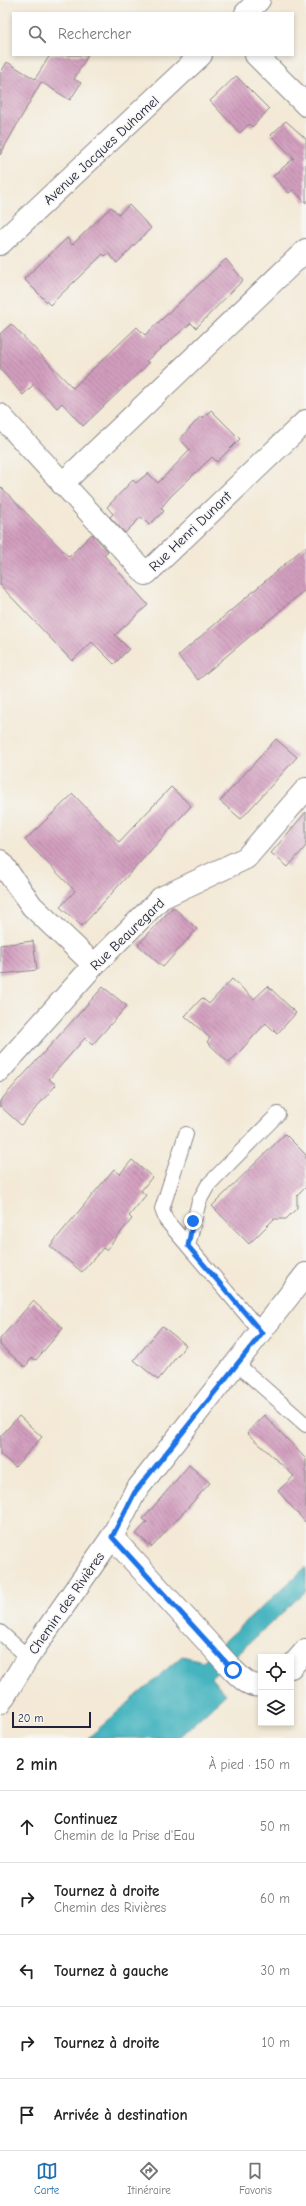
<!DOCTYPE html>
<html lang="fr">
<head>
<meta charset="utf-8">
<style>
	body { margin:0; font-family:"Comic Neue",sans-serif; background:#f6f6f6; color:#222 }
	.controls { position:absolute; right:12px; bottom:12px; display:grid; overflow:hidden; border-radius:0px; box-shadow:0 2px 6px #0003 }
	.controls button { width:36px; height:36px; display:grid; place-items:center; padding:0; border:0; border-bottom:1px solid #e0e0e0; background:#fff; color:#222; font:20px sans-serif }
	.scale { position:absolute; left:12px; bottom:10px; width:79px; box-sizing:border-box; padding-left:4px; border:2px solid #22223b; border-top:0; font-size:11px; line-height:14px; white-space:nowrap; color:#22223b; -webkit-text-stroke:3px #f6f6f2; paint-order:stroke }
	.stop { position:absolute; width:12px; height:12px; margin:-9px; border:3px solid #1a73e8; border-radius:50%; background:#fff }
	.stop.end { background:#1a73e8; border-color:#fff; box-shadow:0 1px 4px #0008 }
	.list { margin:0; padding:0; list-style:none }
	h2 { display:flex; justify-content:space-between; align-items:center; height:52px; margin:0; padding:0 16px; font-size:17px }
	h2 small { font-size:13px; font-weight:400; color:#767676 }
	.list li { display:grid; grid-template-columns:26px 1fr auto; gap:12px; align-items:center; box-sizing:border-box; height:72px; padding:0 16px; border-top:1px solid #e0e0e0 }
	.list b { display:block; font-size:15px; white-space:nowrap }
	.list p { margin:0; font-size:13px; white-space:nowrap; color:#767676 }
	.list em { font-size:13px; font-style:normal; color:#767676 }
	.icon { flex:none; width:22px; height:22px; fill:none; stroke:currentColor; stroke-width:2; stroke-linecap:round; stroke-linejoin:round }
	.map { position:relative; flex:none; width:306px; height:1738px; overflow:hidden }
	.search { position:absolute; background:#fff; box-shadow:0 2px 6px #0003; left:12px; right:12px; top:12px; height:44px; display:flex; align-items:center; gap:10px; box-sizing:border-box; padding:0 14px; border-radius:0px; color:#767676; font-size:15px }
	.sheet { height:412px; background:#fff }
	nav { display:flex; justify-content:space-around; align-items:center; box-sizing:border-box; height:56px; border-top:1px solid #e0e0e0; background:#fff; font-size:11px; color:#767676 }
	nav a { display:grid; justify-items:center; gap:2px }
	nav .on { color:#1f6fb2 }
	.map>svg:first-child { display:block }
	.water { fill:#45b4bf; stroke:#346b7d }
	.building { fill:url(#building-back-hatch) }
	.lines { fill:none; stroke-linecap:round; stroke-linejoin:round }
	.lane-casing { stroke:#8a8688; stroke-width:16 }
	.street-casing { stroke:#8a8688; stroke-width:24 }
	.secondary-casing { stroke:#8a8688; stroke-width:24 }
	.lane { stroke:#fff; stroke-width:14 }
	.street { stroke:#fff; stroke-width:22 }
	.secondary { stroke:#fff; stroke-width:22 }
	.route { stroke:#1a73e8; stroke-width:5 }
	.labels { text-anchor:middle; stroke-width:3; stroke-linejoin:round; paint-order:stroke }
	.street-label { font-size:14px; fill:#22223b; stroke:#f6f6f2 }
</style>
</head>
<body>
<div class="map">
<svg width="306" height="1738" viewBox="0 0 306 1738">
	<defs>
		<pattern id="building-back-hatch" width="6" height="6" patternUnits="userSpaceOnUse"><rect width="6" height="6" fill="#d29ebe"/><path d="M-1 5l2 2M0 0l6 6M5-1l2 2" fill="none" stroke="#aa809c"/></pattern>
	</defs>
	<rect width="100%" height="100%" fill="#f6f6f2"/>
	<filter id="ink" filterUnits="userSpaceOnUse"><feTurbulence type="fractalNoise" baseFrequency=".025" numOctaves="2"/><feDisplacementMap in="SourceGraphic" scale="8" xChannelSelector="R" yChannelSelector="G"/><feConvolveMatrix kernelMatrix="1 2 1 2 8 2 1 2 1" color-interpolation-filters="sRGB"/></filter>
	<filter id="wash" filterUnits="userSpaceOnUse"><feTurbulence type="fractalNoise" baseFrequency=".012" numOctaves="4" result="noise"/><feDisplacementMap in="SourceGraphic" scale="16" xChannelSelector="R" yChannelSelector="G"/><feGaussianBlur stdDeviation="0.9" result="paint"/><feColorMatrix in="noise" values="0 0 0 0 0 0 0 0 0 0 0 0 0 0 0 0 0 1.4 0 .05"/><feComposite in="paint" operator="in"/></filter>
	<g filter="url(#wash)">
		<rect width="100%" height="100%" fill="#f3e9d6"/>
		<!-- water -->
		<path class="water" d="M306,1567V1591L211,1678L226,1694L178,1738H88L182,1656L203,1661Z"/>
		<g id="blocks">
			<!-- building -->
			<path class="building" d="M50,55H88L74,79L81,83L70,100L41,82L0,155V74L7,62L35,79Z
				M236,76L269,109L252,127L249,124L240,133L210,101Z
				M286,121L306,139V203L293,190L289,193L273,176L294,158L271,135Z
				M129,205L151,228L117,263L108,253L105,256L103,254L50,305L24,279L67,238L72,245L111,207L119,214Z
				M226,259L243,280L196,328L191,323L146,361L149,363L83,426L62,403L57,408L34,384L23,395L0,369V334L11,324L73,388L137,327L145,335Z
				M211,410L240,439L217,462L212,457L171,496L161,508L164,511L149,525L141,517L125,533L110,517L113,514L107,507L133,480L136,483L148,473L158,483L190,450L180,439L201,416L203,418Z
				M0,486L69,557L92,534L108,551L104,555L148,605L115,635L129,649L114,664L92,642L72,661L0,585Z
				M306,546V589L198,680L178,656Z
				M276,739L297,757L241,819L220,801Z
				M171,787L191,806L82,926L60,907L75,891L25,840L73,794L119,842Z
				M306,812V846L288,867L271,853Z
				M173,907L197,929L163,967L138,945Z
				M33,941L37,970L0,974V945Z
				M232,979L254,999L268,986L296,1013L277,1034L266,1023L229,1063L207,1042L210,1038L185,1016L202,998L209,1004Z
				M103,987L127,1006L92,1045L85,1038L49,1079L56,1085L21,1125L0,1106V1101Z
				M285,1134L306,1155V1187L297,1196V1208L286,1219H274L249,1244L212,1206Z
				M132,1160L152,1177L141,1191L146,1195L129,1216L132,1219L106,1250L103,1248L82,1272L50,1246L114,1169L120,1174Z
				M33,1301L63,1328L36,1360L32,1358L25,1367L0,1345V1339Z
				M162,1326L186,1345L158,1380L134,1360Z
				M264,1415L306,1459V1523L278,1491L294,1476L247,1433Z
				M19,1416L42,1437L15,1467L0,1454V1437Z
				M189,1465L210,1483L152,1547L136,1534L147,1522L143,1519Z"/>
		</g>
	</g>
	<g filter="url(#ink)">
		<use href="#blocks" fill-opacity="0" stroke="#8a8688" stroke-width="1"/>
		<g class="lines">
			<defs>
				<path id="lane" d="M186,1134L162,1209L166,1220L188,1246
					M262,1333L188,1246L199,1201L208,1185L278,1114
					M237,1364L306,1425
					M0,1632L28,1657"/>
				<path id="street" d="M256,55L306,105
					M0,415L146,574L306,421
					M62,484L306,250
					M0,861L32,906L94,965
					M0,1070L94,965L161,898L246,858L306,789
					M112,1537L233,1670C240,1677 250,1688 261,1685
					M291,1667L306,1650
					M0,1703L28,1657L112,1537L135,1492L306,1274"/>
				<path id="secondary" d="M246,13L259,0
					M0,244L201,55"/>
			</defs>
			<!-- lane casing -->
			<use href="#lane" class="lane-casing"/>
			<!-- street casing -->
			<use href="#street" class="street-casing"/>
			<!-- secondary casing -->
			<use href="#secondary" class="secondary-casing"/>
			<!-- lane -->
			<use href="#lane" class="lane"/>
			<!-- street -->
			<use href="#street" class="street"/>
			<!-- secondary -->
			<use href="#secondary" class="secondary"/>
		</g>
	</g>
	<g class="lines" filter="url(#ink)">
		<!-- route -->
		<path class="route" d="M193,1221L188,1246L262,1333L135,1492L112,1537L233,1670"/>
	</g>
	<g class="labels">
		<!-- street labels -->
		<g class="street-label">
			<text transform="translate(101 150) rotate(-43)" y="5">Avenue Jacques Duhamel</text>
			<text transform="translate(190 531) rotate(-44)" y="5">Rue Henri Dunant</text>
			<text transform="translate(127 934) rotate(-44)" y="5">Rue Beauregard</text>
			<text transform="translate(66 1603) rotate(-55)" y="5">Chemin des Rivières</text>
		</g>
	</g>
</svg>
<div class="controls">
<button><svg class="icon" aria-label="locate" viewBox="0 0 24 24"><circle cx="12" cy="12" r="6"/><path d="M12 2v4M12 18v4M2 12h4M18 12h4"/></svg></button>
<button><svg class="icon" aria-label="layers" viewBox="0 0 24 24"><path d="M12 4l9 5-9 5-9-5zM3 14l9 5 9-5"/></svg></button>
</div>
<div class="scale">20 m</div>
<div class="stop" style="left:233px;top:1670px"></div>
<div class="stop end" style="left:193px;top:1221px"></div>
<div class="search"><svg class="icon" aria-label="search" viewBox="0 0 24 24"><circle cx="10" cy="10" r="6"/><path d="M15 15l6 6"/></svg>Rechercher</div>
</div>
<section class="sheet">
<h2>2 min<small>À pied · 150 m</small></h2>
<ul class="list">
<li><svg class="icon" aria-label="ahead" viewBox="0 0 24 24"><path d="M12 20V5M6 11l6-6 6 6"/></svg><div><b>Continuez</b><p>Chemin de la Prise d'Eau</p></div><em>50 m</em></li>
<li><svg class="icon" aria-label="right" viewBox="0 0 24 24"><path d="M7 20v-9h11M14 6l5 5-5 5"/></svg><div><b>Tournez à droite</b><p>Chemin des Rivières</p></div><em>60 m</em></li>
<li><svg class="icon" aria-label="left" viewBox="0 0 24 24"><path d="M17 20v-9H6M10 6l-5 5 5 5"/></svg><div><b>Tournez à gauche</b></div><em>30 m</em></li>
<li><svg class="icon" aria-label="right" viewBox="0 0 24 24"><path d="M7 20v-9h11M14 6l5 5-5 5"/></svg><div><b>Tournez à droite</b></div><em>10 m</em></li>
<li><svg class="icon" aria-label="arrive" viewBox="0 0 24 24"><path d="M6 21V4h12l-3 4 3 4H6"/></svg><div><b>Arrivée à destination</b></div></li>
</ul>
</section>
<nav>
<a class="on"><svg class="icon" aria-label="map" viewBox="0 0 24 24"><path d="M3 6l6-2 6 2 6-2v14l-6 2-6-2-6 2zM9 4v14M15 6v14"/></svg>Carte</a>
<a><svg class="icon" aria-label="directions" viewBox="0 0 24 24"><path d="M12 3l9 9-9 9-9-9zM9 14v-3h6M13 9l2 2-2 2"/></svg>Itinéraire</a>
<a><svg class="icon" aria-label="saved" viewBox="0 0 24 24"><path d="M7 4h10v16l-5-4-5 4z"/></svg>Favoris</a>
</nav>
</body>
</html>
